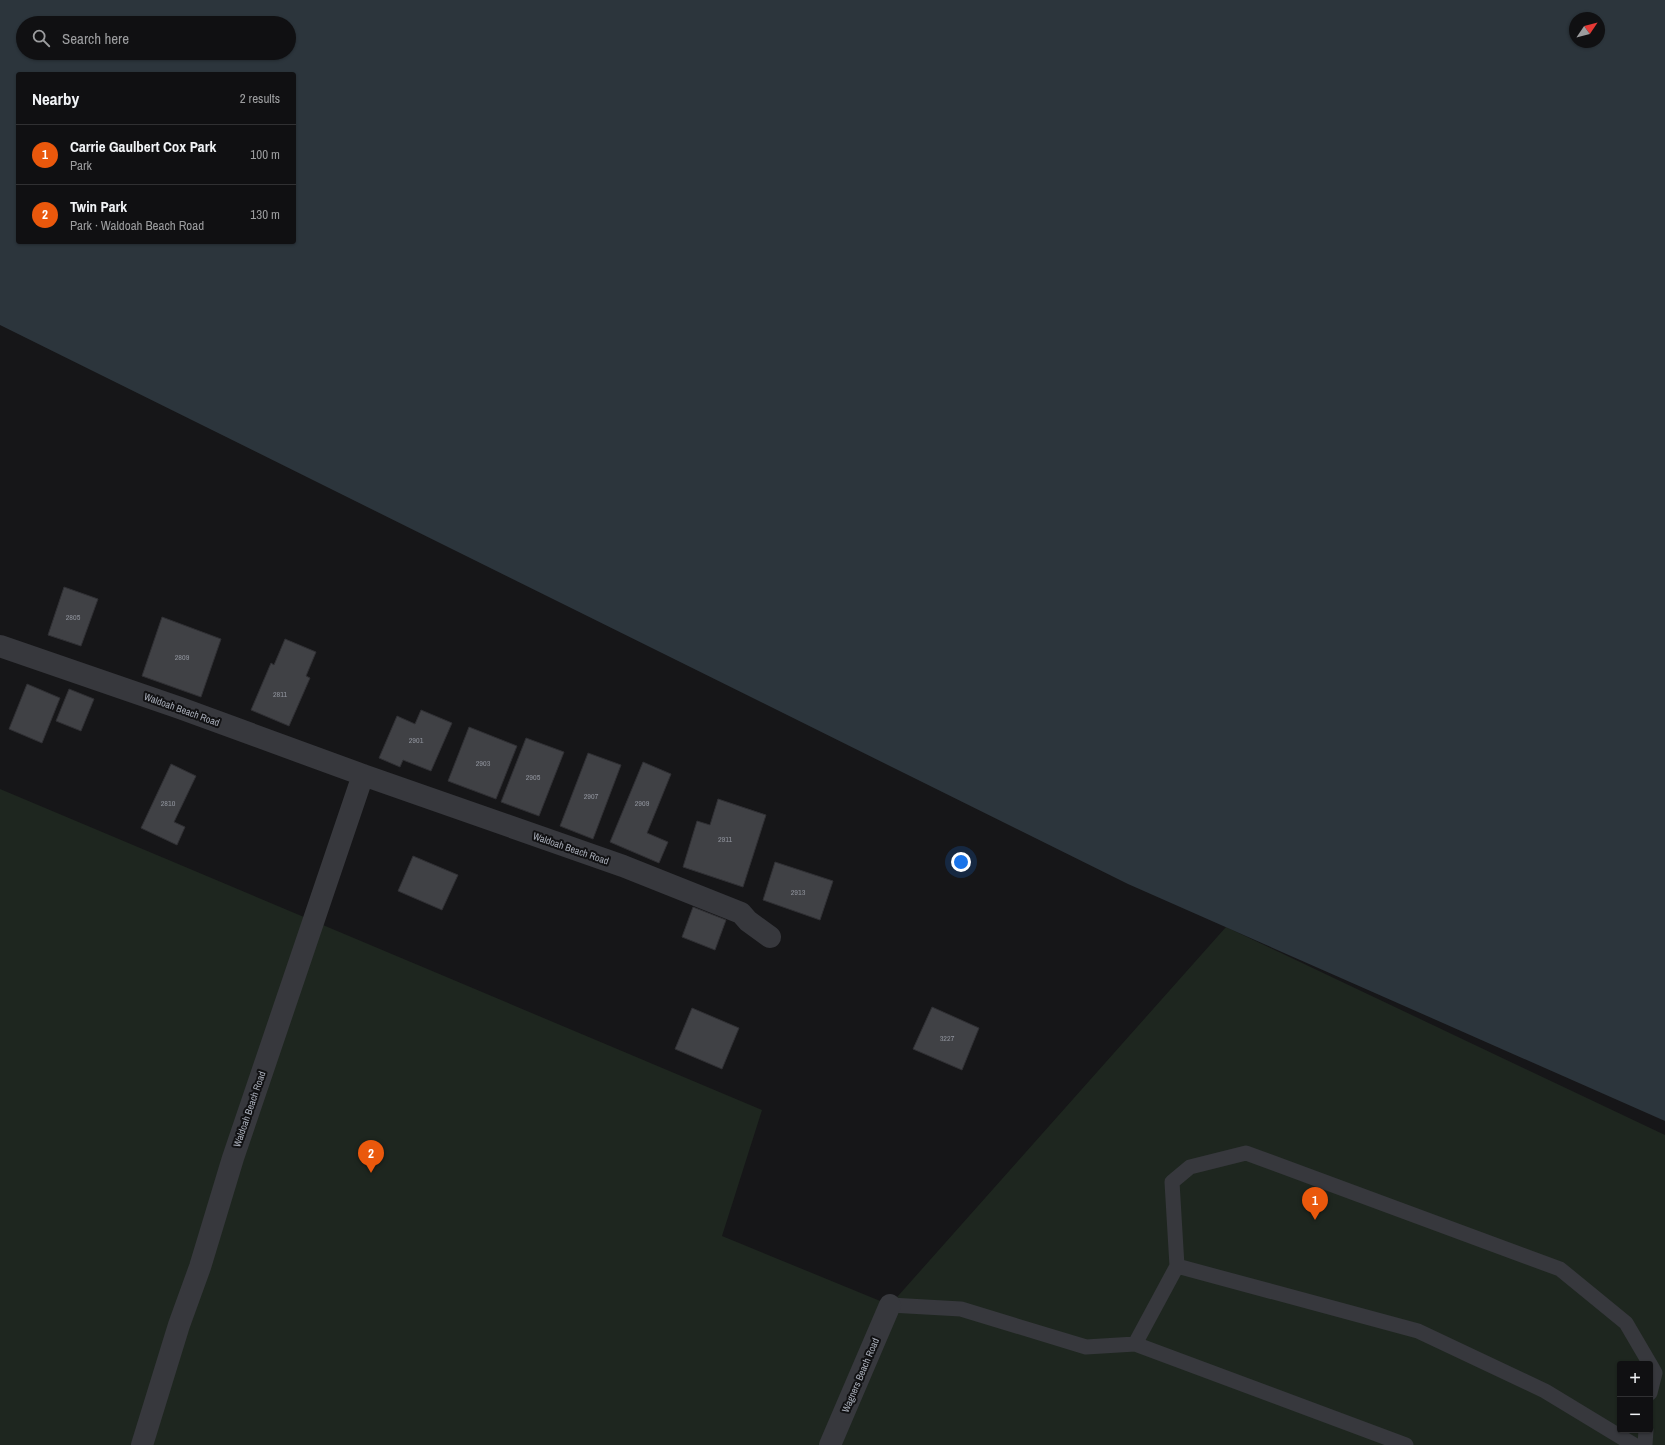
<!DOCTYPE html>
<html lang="en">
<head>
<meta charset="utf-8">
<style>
	body { margin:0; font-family:"Archivo Narrow",sans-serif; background:#19191b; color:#f1f3f6 }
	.controls { position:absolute; right:12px; bottom:12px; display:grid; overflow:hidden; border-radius:4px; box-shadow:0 1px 3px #0004 }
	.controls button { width:36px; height:36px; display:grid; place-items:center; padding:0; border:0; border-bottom:1px solid #303032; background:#101012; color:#f1f3f6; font:20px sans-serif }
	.compass { position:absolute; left:1569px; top:12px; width:36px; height:36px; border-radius:50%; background:#101012; box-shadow:0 1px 3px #0004; rotate:55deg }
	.you { position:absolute; left:961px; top:862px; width:14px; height:14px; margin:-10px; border:3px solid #fff; border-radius:50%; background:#1a73e8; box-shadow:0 0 0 6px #1a73e833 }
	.badge { display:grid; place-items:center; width:26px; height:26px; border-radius:50%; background:#ea580c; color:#fff; font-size:13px; font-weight:700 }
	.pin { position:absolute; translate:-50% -33px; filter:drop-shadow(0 1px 2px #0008) }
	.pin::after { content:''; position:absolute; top:21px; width:14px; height:12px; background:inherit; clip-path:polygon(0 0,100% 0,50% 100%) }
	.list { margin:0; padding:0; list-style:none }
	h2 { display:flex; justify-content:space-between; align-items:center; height:52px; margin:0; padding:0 16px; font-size:17px }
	h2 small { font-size:13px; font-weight:400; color:#9c9d9f }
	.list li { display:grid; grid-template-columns:26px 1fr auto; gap:12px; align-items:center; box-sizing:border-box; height:60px; padding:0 16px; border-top:1px solid #303032 }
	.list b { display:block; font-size:15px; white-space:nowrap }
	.list p { margin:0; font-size:13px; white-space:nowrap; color:#9c9d9f }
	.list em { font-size:13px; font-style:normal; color:#9c9d9f }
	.icon { flex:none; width:22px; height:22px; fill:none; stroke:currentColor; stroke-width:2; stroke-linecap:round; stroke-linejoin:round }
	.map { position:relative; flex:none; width:1665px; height:1445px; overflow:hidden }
	.search { position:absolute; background:#101012; box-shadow:0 1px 3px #0004; left:16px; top:16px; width:280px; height:44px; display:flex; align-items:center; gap:10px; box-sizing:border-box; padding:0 14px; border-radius:22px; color:#9c9d9f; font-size:15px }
	.panel { position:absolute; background:#101012; box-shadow:0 1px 3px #0004; left:16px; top:72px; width:280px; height:172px; border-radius:4px }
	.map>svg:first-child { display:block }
	.green { fill:#1e261f; fill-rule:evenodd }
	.water { fill:#2c353c; fill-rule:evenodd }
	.building { fill:#404145; stroke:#303034 }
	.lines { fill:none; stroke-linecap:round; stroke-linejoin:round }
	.service { stroke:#37383d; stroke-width:15 }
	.minor { stroke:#37383d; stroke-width:22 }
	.labels { text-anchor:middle; stroke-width:4; stroke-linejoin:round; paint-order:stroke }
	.number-label { font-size:8px; fill:#8e929b }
	.street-label { font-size:10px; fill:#a8adb8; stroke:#111113 }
</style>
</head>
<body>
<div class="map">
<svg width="1665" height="1445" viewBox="0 0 1665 1445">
	<rect width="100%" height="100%" fill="#161618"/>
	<!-- green -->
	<path class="green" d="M0,789L762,1110L722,1236L890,1305L1226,927L1665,1135V1445H0ZM1620,1364H1650V1430H1620Z"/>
	<!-- water -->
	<path class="water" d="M0,0H1665V1121L1128,884L0,325ZM1575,18H1599V42H1575ZM23,23H289V53H23ZM18,74H294V242H18Z"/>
	<!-- building -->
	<path class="building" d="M64,587L98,599L81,646L48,635Z
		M162,617L221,639L201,697L142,676Z
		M285,639L316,652L306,676L310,678L289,726L251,710L271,663L274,665Z
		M27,684L60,698L42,743L9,729Z
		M69,689L94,699L81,731L56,721Z
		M421,710L452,723L431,771L403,760L400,767L379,758L397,716L415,724Z
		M469,727L517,746L496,799L448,781Z
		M526,738L564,752L539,816L501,802Z
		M588,753L621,765L593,839L560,826Z
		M643,762L671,774L647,833L668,842L659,863L610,842Z
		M171,764L196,776L174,822L185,827L177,845L141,828Z
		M718,799L766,815L743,887L683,867L697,821L710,825Z
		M413,856L458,875L442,910L398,891Z
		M775,862L833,881L820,920L763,900Z
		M693,907L726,920L715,950L682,937Z
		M932,1007L979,1028L962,1070L913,1049Z
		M692,1008L739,1028L722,1069L675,1049Z"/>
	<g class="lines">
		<!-- service -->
		<path class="service" d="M1177,1266L1172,1182L1190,1167L1246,1153L1560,1269L1626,1323L1650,1364
			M890,1305L961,1309L1086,1347L1135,1344
			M1650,1364L1655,1373L1650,1393
			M1406,1445L1135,1344L1177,1266L1418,1331L1545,1391L1634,1445
			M1645,1445L1646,1430"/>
		<!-- minor -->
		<path class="minor" d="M0,646L180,708L363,775L623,866L741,913L748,921L770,937
			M142,1445L179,1325L200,1267L233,1158L363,775
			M830,1445L890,1305"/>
	</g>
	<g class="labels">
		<!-- number labels -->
		<g class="number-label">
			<text x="73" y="620">2805</text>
			<text x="182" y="660">2809</text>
			<text x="280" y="697">2811</text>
			<text x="416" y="743">2901</text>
			<text x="483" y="766">2903</text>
			<text x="533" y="780">2905</text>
			<text x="591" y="799">2907</text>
			<text x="168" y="806">2810</text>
			<text x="642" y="806">2909</text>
			<text x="725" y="842">2911</text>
			<text x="798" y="895">2913</text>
			<text x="947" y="1041">3227</text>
		</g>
		<!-- street labels -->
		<g class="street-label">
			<text transform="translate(182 709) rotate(20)" y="4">Waldoah Beach Road</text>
			<text transform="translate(571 848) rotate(19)" y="4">Waldoah Beach Road</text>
			<text transform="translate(249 1109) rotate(-71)" y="4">Waldoah Beach Road</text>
			<text transform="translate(860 1375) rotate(-67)" y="4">Wagners Beach Road</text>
		</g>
	</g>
</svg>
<div class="controls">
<button>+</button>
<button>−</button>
</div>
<svg class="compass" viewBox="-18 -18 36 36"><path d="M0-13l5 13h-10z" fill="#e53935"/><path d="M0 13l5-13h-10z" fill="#9c9d9f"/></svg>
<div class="you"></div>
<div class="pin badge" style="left:1315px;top:1220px">1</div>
<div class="pin badge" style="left:371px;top:1173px">2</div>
<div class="search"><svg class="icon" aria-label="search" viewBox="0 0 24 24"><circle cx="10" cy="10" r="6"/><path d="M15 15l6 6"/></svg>Search here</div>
<section class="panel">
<h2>Nearby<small>2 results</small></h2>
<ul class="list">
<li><span class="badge">1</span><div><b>Carrie Gaulbert Cox Park</b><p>Park</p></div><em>100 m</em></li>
<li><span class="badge">2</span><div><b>Twin Park</b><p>Park · Waldoah Beach Road</p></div><em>130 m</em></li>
</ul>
</section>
</div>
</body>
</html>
